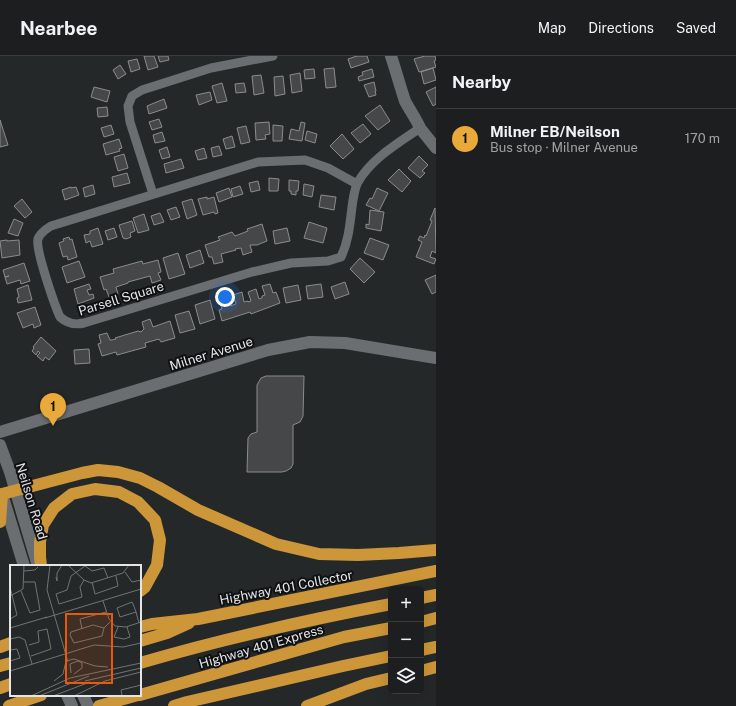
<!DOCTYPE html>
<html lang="en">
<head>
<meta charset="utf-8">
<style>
	body { margin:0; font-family:"Public Sans",sans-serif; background:#252728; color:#f1f3f6 }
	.controls { position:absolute; right:12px; bottom:12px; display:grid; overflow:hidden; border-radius:6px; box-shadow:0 4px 16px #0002 }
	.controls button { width:36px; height:36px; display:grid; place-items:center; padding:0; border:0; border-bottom:1px solid #3a3c3d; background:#1c1e1f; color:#f1f3f6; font:20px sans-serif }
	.you { position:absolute; left:225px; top:241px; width:14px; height:14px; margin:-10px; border:3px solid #fff; border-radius:50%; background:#1a73e8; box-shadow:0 0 0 6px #1a73e833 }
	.badge { display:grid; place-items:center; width:26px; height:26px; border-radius:50%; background:#eaaa39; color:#111; font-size:13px; font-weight:700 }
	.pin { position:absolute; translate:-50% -33px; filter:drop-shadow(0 1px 2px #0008) }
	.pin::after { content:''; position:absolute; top:21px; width:14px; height:12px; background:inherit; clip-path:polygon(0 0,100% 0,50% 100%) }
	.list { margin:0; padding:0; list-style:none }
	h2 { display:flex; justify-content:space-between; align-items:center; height:52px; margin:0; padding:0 16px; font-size:17px }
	h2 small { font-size:13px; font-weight:400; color:#a0a2a4 }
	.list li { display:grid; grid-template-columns:26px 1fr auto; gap:12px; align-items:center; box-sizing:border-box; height:60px; padding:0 16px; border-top:1px solid #3a3c3d }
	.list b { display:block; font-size:15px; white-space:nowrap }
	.list p { margin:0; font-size:13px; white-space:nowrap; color:#a0a2a4 }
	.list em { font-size:13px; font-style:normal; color:#a0a2a4 }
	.icon { flex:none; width:22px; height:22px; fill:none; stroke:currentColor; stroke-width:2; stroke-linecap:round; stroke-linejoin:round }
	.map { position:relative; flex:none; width:436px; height:650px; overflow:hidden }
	header { display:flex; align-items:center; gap:24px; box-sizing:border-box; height:56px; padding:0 20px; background:#1c1e1f; border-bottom:1px solid #3a3c3d }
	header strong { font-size:19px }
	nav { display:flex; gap:22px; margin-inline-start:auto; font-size:14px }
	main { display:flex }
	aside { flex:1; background:#1c1e1f }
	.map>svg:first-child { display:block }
	.building { fill:#454749; stroke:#8a8d8e }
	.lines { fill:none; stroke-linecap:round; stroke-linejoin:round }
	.street { stroke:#6b6e70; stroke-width:9 }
	.secondary { stroke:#6b6e70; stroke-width:12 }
	.highway { stroke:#cd9638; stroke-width:12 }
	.labels { text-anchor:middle; stroke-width:4; stroke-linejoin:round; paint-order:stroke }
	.street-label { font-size:13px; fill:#e3e5e6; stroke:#0f1011 }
	.inset-road { fill:none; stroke:#717475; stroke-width:1 }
	.view { fill:#e8590c; fill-opacity:0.15; stroke:#e8590c; stroke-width:2 }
	.inset-edge { fill:none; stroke:#e3e5e6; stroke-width:2 }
</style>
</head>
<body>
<header>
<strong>Nearbee</strong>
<nav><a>Map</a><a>Directions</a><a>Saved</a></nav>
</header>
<main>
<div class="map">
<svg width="436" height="650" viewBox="0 0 436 650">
	<rect width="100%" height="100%" fill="#252829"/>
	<!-- building -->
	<path class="building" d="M144,0H154L158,11L148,14Z
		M158,0H168L169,4L160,6Z
		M357,0H367L369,6L351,12L348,3Z
		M425,0H435L436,4L434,5L436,11L419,16L414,3Z
		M137,3L140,13L131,16L128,5Z
		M120,9L126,18L118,23L113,14Z
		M334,12L336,31L326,32L324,13Z
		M433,12L436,24L424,28L421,16Z
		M314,13L315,22L305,23L304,14Z
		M372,13L374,21L359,25L358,21L363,19L362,16Z
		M300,17L302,35L292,37L290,19Z
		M261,19L264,37L254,39L252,20Z
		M283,20L285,38L275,40L274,21Z
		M374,26L376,35H375L376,39L369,41L364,29Z
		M222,27L227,45L217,47L212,30Z
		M244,27L246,36L236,37L235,28Z
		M94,31L110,35L107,46L91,41Z
		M436,31V48L433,50L426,36Z
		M210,36L212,44L199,49L196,39Z
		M164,43L167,52L149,58L147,50Z
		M380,49L390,65L378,74L365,60Z
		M107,51L108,60L98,61L97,52Z
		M159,63L162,71L152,74L149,66Z
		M0,64L8,89L0,91Z
		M269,66L270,78L265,79L266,83L256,84L255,67Z
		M301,66L305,67L302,85L289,83L291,73L299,75Z
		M363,68L371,78L360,87L351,77Z
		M111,69L114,78L104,81L101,72Z
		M273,69L283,70L282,85H273Z
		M246,70L250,86L241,88L237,72Z
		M307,75L317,78L315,87L305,84Z
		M162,76L165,85L155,87L153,79Z
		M342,78L354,93L343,103L330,90Z
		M232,80L235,91L226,93L223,83Z
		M119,83L122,92L119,93L120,95L106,99L103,88Z
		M219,90L222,99L213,101L211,92Z
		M167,91L170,101L162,103L159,94Z
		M204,92L207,102L198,104L195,95Z
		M124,98L128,112L118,115L114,101Z
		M419,100L428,109L422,115L425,117L420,122L408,112Z
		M181,103L184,112L166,117L164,108Z
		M399,113L411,125L402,136L388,124Z
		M127,117L130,127L114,131L112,121Z
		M269,122L279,123L278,135H269Z
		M289,124L299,125L298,135H296V139L291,138V135H289Z
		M258,125L260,134L251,136L249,127Z
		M304,128L314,130L312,141L303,139Z
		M93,129L95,138L85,141L83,132Z
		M240,130L243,138L233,141L231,133Z
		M71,131V132L76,131L79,139L65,144L62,134Z
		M229,132L232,141L219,146L216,137Z
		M377,132L388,137L379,155L366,149L370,142L372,143Z
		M321,139L336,141L334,154L319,151Z
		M207,141V143L214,141L218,157L215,158L214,156L203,159L198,143Z
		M22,143L32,156L25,162L14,150Z
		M192,143L197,159L187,163L182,146Z
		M176,151L180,161L171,164L167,154Z
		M435,152L436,197L432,195L430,201L436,203L434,208L416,201L422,186L418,184L420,180L424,182L425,179L426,180L432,165L430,164Z
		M370,154L384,156L381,175L366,172V168L369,169Z
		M160,157L164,166L154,169L151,160Z
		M144,158L149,174L138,177L133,162Z
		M14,163L23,167L18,180L8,177Z
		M132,165L135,175L130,177L131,181L126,183L123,182L119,169Z
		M309,166L327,172L323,187L304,182Z
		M262,168L267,185L257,189H250L252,196L243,199L241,192L235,193L236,194L221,198L223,206L214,208L212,201H209L205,189L220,184L218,181L232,176L235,180L248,175L247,173Z
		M98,172L103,188L92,191L90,185L86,187L84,179L90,178V175Z
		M114,172L117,181L108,184L105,175Z
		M287,172L290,185L275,188L273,175Z
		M69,181L70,184L72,183L77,201L68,204L67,200L63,201L59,187L64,185L63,183Z
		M370,182L389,189L383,204L364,197Z
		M7,184V185L19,184L20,199L2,202L0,185Z
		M200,194L204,207L190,212L186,199Z
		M178,197L185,218L169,223L163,202Z
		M360,202L375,216L364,227L350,213Z
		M158,204L161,216L158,217L161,224L152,227L150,220L128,226V227L116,231L118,238L109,241L106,233L104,234L100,221L114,217L113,213L142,205L143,208Z
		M79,205L85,221L67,227L62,211Z
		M24,207L30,225L21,228L20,224L7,228L5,221L9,220L5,221L3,214Z
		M436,219V236L432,238L425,224Z
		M345,226L349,238L335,243L331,231Z
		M89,228L91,233L87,234L89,239L93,238L94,242L78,248L74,233Z
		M270,228L273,237L276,236L280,247L251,258L250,256L222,265L219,254L222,253L219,243L227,241L230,250L236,248L233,239L242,236L244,246L248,245V246L251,245L248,236L256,233L259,243L262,242V240L265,239L262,230Z
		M321,228L323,241L308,243L306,230Z
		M28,229L32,244L18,247L17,242L19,241L17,233Z
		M298,229L301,244L286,247L283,232Z
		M210,244L215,263L200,268L195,249Z
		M35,251L41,269L34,272L33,268L23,272L17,257Z
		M189,255L195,273L180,277L175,259Z
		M150,263L153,271L170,265L175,282L161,286L159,283L145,287L146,291L117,299L116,296L102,300L98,288L101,287L99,279L107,277L110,284H112L116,283L115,282L138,275L141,276L144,273L142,266Z
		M41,281L56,295L49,304L45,301L43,305L37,300L40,297L38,295L36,299L32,295L34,292L33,291Z
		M89,293L90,307L75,308L74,294Z
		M266,320H304L303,360L300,366L293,369V408L291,412L286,415L282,416H247L248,382L251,378L257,376V329L261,322Z"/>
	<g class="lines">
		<!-- street -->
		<path class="street" d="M357,128L328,112L305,104L258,106L51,170C46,173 40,177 38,183C35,193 55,250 60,261C68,268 75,269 84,267L252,216L291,207L328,205L341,201C350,182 350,163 353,144C354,139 355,131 358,126C371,103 398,87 420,72
			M153,138L130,66L128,50L132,40L142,34L211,12L273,0"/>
		<!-- secondary -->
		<path class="secondary" d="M391,0C396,15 400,30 405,45C408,51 419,68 420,72L436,92
			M0,376L268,294L310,286L345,287L436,302
			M0,389L10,416L38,510
			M2,438L24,510
			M67,639L72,650
			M83,639L88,650"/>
		<!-- highway -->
		<path class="highway" d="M0,466L2,438L82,417L98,414L118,416L140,422L158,431L198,454L276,488L319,498L358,499L399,497L436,494
			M41,510L40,501V486L43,469L54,452L72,438L95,433L119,436L138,446L155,464L160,484L157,509L145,531L140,535
			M421,542L436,539
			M421,566L436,562
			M140,571L152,568L198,563L436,515
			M140,585L167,577L189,567
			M0,591L11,587
			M421,594L436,591
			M140,607C222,583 307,564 391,548
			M0,610L11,607
			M421,615L436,611
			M0,632L11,628
			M140,639L344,581L391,572
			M9,650L41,639
			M99,650L138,639
			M174,650L187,646L343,610L391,600
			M307,650L366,628L391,622"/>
	</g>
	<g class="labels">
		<!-- street labels -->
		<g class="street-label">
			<text transform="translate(121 242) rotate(-17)" y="5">Parsell Square</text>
			<text transform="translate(211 297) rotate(-17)" y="5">Milner Avenue</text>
			<text transform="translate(32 445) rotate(73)" y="5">Neilson Road</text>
			<text transform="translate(286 531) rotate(-11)" y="5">Highway 401 Collector</text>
			<text transform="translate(261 590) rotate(-16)" y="5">Highway 401 Express</text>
		</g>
	</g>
	<!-- overview -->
	<g transform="translate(10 509)">
		<rect width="131" height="131" fill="#252829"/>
		<path class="inset-road" d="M40,0L37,25L58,97M58,0L74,15L81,18L113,8L119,0M14,6L25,5L28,2L25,5M115,7L122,17L131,15M46,12L47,16V8L52,0M74,15L70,22L72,32L49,39L46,29L57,25L61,11L75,1L82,6L94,3L98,13M82,17L85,29L108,21L106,11M0,22L7,50L0,54M11,26L20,48L30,45L25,17H14M0,31L13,24L14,0M93,36L99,54L105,61L116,62L131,57M126,47L110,52L107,43L122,37L123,39L126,47L129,58M35,53L131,24M108,62L104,72L114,74L120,72L117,62M0,63L37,52M94,63L83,60L61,67L60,70L64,78L92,71L94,63L100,57M72,64L70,54L96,47M0,74L9,72L15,75L22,99M19,80L29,77L28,66L37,64L41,84L21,91M0,85L7,84L10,93L0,96M0,106L84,80L113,82L131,78M61,108L60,99L68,96L72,98V103L64,109M44,116L53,109L56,96L64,94L85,101L98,102M75,116L131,103M21,131L60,113L131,98M29,131L79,111M43,131L80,117M64,131L95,116L131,107M112,131L111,125L131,120"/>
		<path class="view" d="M56,49H102V118H56Z"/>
		<rect width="131" height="131" class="inset-edge"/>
	</g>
</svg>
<div class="controls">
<button>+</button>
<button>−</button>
<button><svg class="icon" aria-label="layers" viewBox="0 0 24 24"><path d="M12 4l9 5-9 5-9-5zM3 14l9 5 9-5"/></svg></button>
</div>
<div class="you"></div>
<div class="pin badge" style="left:53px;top:370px">1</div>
</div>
<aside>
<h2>Nearby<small></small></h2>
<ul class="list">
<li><span class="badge">1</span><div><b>Milner EB/Neilson</b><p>Bus stop · Milner Avenue</p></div><em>170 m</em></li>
</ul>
</aside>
</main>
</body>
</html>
